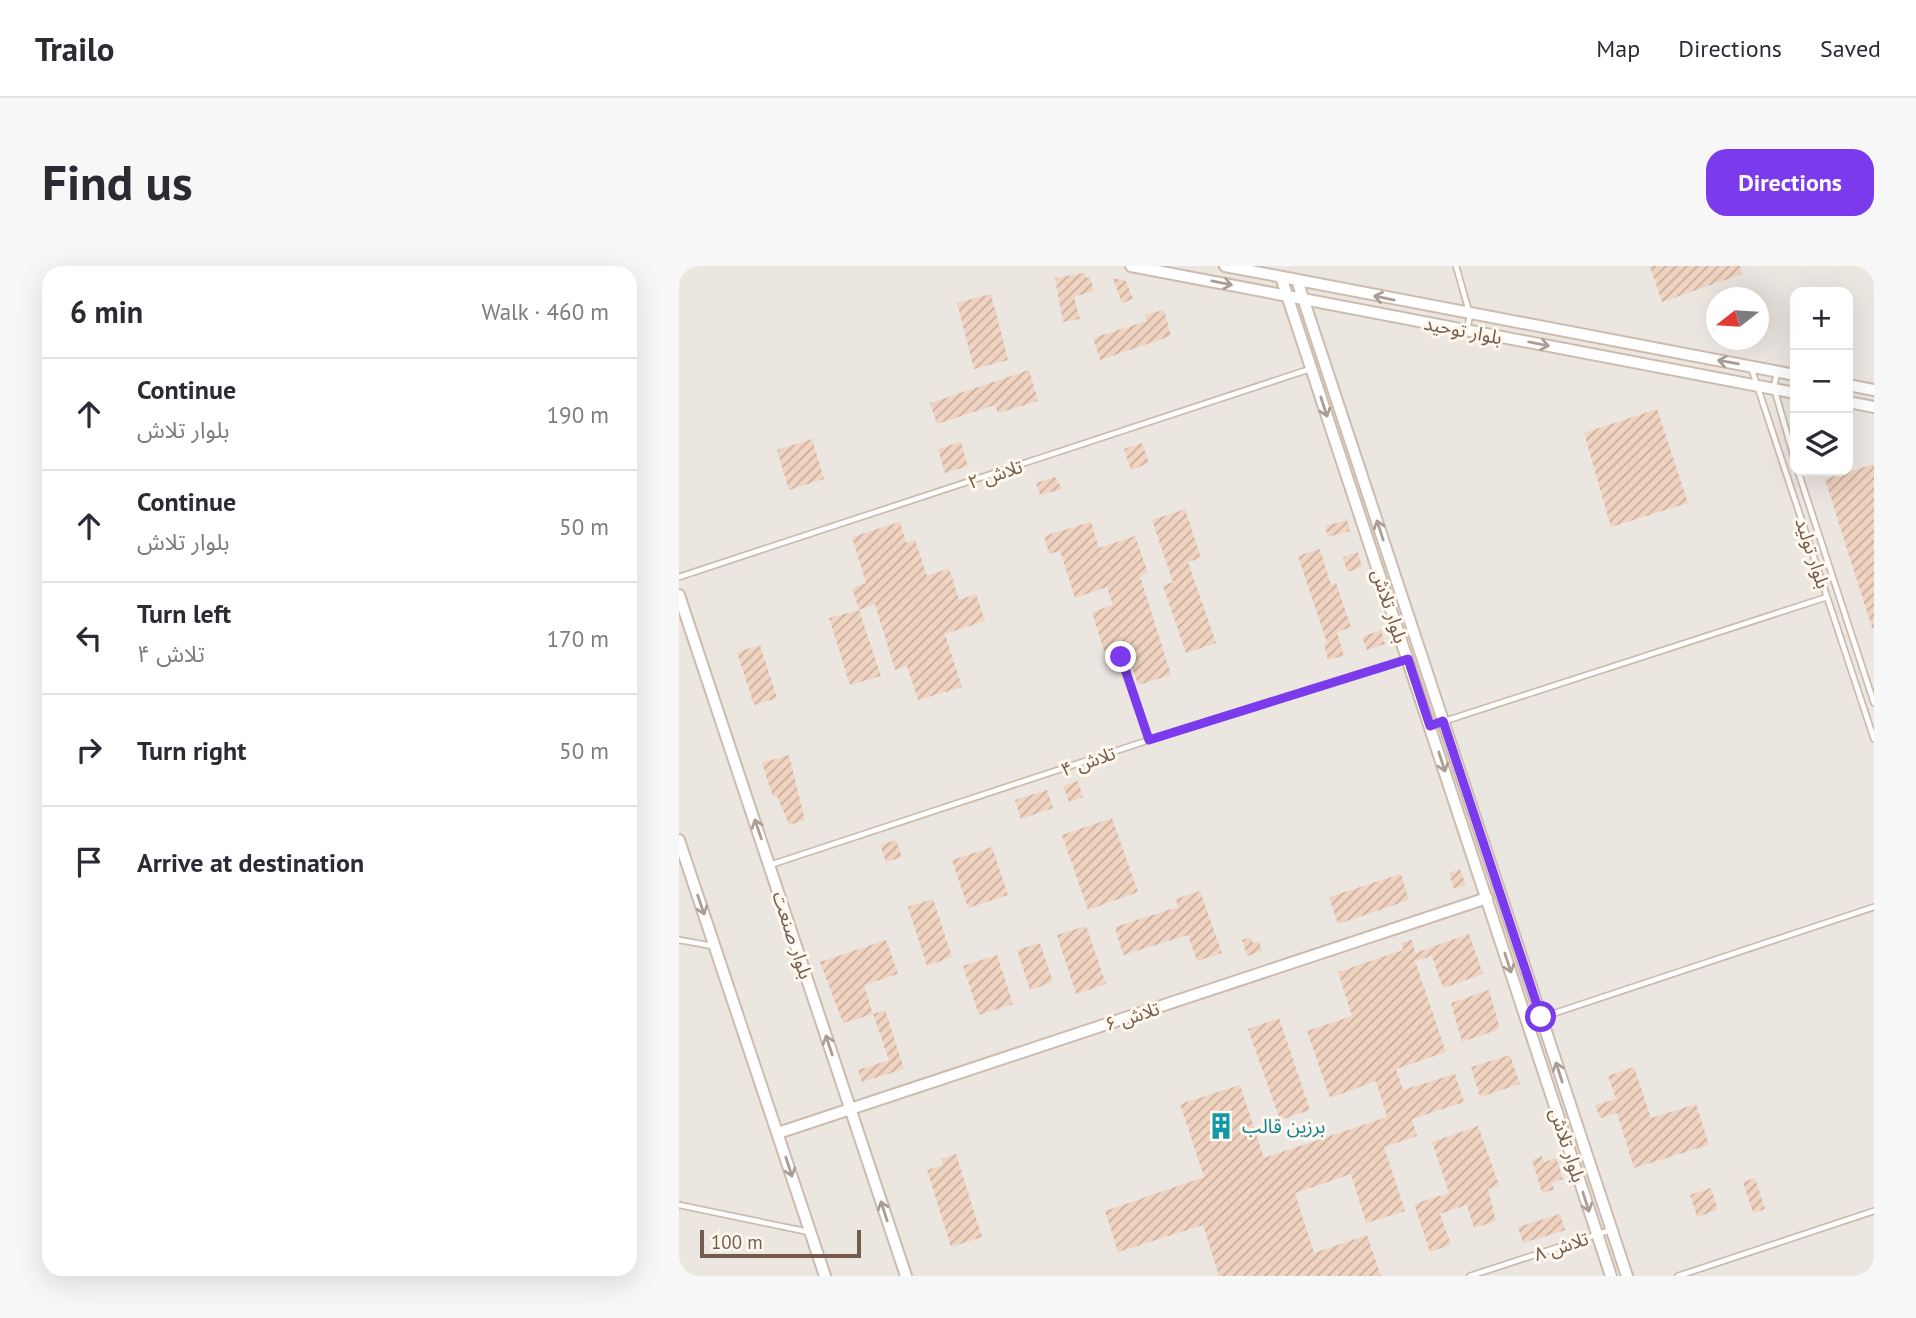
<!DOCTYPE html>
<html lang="en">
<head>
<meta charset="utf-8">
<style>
	body { margin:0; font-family:"PT Sans","Noto Sans Arabic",sans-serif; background:#f7f7f7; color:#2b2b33 }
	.controls { position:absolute; right:21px; top:21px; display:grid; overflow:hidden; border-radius:14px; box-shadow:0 7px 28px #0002 }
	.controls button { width:63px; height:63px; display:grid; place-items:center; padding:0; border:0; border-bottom:2px solid #e1e1e2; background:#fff; color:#2b2b33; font:35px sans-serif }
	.compass { position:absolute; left:1027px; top:21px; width:63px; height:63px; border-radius:50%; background:#fff; box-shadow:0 7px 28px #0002; rotate:253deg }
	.scale { position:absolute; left:21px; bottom:18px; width:161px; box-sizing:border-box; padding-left:7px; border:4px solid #755b4c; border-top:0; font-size:19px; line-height:24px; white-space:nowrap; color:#755b4c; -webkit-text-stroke:5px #fef8ee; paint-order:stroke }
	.stop { position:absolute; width:21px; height:21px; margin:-16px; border:5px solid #7c3aed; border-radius:50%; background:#fff }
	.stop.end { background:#7c3aed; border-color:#fff; box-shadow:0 2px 7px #0008 }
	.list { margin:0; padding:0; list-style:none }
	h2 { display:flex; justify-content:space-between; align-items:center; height:91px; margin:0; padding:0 28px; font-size:30px }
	h2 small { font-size:23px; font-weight:400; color:#7c7c81 }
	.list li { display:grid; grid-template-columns:46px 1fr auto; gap:21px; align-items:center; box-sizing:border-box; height:112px; padding:0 28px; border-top:2px solid #e1e1e2 }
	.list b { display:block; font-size:26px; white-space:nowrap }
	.list p { margin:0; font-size:23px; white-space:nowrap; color:#7c7c81 }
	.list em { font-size:23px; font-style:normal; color:#7c7c81 }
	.icon { flex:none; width:38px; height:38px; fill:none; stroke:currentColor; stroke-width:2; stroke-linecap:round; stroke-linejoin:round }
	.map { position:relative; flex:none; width:1195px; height:1010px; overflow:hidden; border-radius:21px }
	header { display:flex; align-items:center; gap:42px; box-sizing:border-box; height:98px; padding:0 35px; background:#fff; border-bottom:2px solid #e1e1e2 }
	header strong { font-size:33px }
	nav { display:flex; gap:38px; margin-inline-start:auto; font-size:24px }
	.intro { display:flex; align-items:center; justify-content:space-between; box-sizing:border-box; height:168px; padding:0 42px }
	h1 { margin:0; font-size:49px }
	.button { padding:18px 32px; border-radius:21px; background:#7c3aed; color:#fff; font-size:24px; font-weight:700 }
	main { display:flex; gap:42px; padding:0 42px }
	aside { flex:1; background:#fff; border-radius:21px; box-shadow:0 7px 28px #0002 }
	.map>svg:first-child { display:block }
	.industrial { fill:#ece6e1; fill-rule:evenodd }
	.building { fill:url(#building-hatch) }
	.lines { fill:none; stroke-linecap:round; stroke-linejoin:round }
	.service-casing { stroke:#cdbcae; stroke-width:8 }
	.tertiary-casing { stroke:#cdbcae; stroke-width:14 }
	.service { stroke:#fff; stroke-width:4.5 }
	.tertiary { stroke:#fff; stroke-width:10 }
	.oneway { stroke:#ac9d94 }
	.route { stroke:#7c3aed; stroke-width:9 }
	.labels { text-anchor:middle; stroke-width:6; stroke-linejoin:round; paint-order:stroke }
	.street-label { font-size:19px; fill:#755b4c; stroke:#fef8ee }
	.culture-label { font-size:19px; fill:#0d838f; stroke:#fef8ee; text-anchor:start }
</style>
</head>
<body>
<header>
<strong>Trailo</strong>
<nav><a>Map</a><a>Directions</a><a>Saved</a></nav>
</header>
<div class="intro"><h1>Find us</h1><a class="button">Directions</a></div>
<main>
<aside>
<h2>6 min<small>Walk · 460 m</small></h2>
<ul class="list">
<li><svg class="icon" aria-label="ahead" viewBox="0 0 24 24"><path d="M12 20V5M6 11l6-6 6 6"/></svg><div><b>Continue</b><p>بلوار تلاش</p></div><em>190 m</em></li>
<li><svg class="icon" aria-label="ahead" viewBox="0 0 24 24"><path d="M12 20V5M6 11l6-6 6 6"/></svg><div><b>Continue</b><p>بلوار تلاش</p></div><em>50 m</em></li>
<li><svg class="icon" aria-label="left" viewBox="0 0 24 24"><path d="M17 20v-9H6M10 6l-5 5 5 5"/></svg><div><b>Turn left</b><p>تلاش ۴</p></div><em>170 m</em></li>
<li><svg class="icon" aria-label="right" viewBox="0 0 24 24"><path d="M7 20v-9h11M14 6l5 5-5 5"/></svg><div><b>Turn right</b></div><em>50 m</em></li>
<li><svg class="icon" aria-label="arrive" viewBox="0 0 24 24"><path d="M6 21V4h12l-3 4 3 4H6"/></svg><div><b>Arrive at destination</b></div></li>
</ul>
</aside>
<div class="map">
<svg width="1195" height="1010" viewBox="0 0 1195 1010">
	<defs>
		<pattern id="building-hatch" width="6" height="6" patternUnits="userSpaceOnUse" patternTransform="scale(1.75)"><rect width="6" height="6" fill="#f0d3c0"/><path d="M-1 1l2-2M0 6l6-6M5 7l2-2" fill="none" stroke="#c7ae9e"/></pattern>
	</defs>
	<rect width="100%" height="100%" fill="#fcf4e7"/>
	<!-- industrial -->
	<path class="industrial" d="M0,0H1195V1010H0ZM1116,26H1169V205H1116ZM1038,32H1080V74H1038Z"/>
	<!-- building -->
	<path class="building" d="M971,0H1061L1063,8L983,36Z
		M405,7L407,12L411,11L415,25L395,31L401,53L384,56L376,12Z
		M434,12L447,15L454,33L443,37Z
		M312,28L329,94L295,103L278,37Z
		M485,44L492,70L421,94L414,72L468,55L466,49Z
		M350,104L359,135L319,147L316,139L258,158L251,137Z
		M978,143L1009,237L932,261L905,167Z
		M133,173L145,213L110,224L98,184Z
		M282,176L289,200L266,207L259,183Z
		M463,177L470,197L452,204L445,183Z
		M1195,198V362H1193L1146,213Z
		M376,211L383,223L361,229L357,217Z
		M506,243L522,292L509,296L537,377L507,387L484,320L494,316L473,254Z
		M668,254L671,265L649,271L646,260Z
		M221,256L227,277L236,274L248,310L270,302L280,334L297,328L306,355L266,368L283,421L239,434L228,400L216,404L196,338L180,344L173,322L187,317L173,271Z
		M412,256L420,282L456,270L469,307L461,310L492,409L459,419L446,379L425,385L413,346L434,339L428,321L396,332L381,285L370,288L365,270Z
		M641,283L652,319L657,317L672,361L658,366L665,390L649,394L645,378L648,377L619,290Z
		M679,286L683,301L668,306L664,291Z
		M180,344L202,410L171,419L150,352Z
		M702,364L706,378L688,384L683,371Z
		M81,379L98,432L75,439L58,386Z
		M110,489L126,554L110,559L98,530L94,531L83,497Z
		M399,515L404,531L390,536L384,520Z
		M368,524L374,542L342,553L336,534Z
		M433,552L459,626L409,644L383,569Z
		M217,574L223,591L207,596L201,579Z
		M313,581L329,629L289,642L273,594Z
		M781,603L787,619L775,623L770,607Z
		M722,608L730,634L659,658L650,631Z
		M521,625L543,687L518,695L509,669L444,689L436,661L499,641L497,633Z
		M254,633L273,691L248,700L229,641Z
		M407,660L427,718L397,728L378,669Z
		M790,668L804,708L764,722L753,690L736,695L767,786L717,803L724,824L776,808L785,836L733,853L738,870L705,881L726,945L687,957L672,908L616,927L635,987L688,969L702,1010H540L524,959L439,986L426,945L525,911L501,838L561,819L585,892L708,851L697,815L651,832L628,765L673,750L659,706L724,684L722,677L733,674L736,687Z
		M572,671L574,677L580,675L583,685L568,690L563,674Z
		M207,674L219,708L185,719L194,748L164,757L141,696Z
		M361,677L374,716L351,724L338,684Z
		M318,689L334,738L300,749L284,700Z
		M810,724L821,763L783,776L772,737Z
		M206,744L225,803L183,816L179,804L210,794L194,748Z
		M600,752L631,844L601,854L569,763Z
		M831,789L841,818L801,831L792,801Z
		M955,801L972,852L1017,838L1030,879L955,902L938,847L921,852L916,839L937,833L929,810Z
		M799,860L820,919L809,923L817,955L795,962L788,939L761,948L772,979L751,986L735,938L770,927L753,876Z
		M277,888L303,971L272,981L248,904L264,899L262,893Z
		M863,890L865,896L877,892L884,913L873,917L875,924L863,927L853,894Z
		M1076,912L1086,943L1074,947L1064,916Z
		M1032,922L1039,944L1018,951L1011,929Z
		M881,948L886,964L844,977L839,961Z"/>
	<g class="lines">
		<defs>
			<path id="service" d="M777,0L791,49L788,64
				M1072,101L1195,473
				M1098,105L1095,122L1116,195
				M1119,205L1195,437
				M0,311L631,103
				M442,391L470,474
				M766,455L1148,331
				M91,599L470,474L728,394
				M0,674L34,680
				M864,751L1195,641
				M0,939L130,966
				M791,1010L932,964
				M999,1010L1195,945"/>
			<path id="tertiary" d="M452,0L1116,127
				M546,0L1116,109
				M602,11L932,1010
				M618,14L948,1010
				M1169,119L1195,124
				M1169,136L1195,141
				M0,329L227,1010
				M0,574L146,1010
				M99,867L808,632"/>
		</defs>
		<!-- service casing -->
		<use href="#service" class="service-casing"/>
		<!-- tertiary casing -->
		<use href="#tertiary" class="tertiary-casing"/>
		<!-- service -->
		<use href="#service" class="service"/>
		<!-- tertiary -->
		<use href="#tertiary" class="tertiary"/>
	</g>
	<!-- one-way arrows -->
	<defs><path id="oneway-shaft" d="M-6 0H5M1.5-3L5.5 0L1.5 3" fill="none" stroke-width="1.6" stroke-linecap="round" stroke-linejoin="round" transform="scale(1.75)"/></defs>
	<g class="oneway">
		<use href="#oneway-shaft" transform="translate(543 17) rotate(11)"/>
		<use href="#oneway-shaft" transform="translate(705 32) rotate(-168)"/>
		<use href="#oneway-shaft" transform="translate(860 78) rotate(11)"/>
		<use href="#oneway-shaft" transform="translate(1049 96) rotate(-170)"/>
		<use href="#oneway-shaft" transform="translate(645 141) rotate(72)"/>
		<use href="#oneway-shaft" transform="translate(701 264) rotate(-108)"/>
		<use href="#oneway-shaft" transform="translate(763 496) rotate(72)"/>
		<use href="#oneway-shaft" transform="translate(79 563) rotate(-109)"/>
		<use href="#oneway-shaft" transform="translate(22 639) rotate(71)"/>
		<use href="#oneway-shaft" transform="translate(829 697) rotate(72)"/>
		<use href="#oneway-shaft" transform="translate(150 779) rotate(-108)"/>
		<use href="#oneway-shaft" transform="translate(880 806) rotate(-108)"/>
		<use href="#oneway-shaft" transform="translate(110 901) rotate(72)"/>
		<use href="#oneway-shaft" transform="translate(907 936) rotate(72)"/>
		<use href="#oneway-shaft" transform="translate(205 945) rotate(-108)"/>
	</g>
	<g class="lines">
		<!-- route -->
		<path class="route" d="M442,391L470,474L729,393L751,460L764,455L862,751"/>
	</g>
	<!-- icons -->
	<defs>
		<symbol id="building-bare" viewBox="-9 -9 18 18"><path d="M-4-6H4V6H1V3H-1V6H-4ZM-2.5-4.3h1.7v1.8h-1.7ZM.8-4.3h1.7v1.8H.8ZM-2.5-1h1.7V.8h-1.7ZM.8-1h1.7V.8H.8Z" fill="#0f9aa8" stroke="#fef8ee" stroke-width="2.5" paint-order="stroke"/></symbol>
	</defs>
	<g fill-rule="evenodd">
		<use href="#building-bare" x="523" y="841" width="38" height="38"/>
	</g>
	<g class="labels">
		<!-- street labels -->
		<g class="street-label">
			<text transform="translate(784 64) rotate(11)" y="7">بلوار توحید</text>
			<text transform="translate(316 208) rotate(-18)" y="7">تلاش ۲</text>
			<text transform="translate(1134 287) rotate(72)" y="7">بلوار تولید</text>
			<text transform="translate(711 340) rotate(72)" y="7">بلوار تلاش</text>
			<text transform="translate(409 495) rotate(-19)" y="7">تلاش ۴</text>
			<text transform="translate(114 669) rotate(72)" y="7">بلوار صنعت</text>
			<text transform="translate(453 750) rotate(-18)" y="7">تلاش ۶</text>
			<text transform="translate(889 879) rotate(72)" y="7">بلوار تلاش</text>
			<text transform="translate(882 980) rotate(-18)" y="7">تلاش ۸</text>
		</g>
		<!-- culture labels -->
		<g class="culture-label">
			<text x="563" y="867">برزین قالب</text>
		</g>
	</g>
</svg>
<div class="controls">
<button>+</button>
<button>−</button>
<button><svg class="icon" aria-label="layers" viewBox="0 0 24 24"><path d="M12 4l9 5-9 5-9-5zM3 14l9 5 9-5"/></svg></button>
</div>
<svg class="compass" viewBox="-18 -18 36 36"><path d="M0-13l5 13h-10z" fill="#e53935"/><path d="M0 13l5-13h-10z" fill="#7c7c81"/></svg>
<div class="scale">100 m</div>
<div class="stop" style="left:862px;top:751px"></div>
<div class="stop end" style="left:442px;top:391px"></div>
</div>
</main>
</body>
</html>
